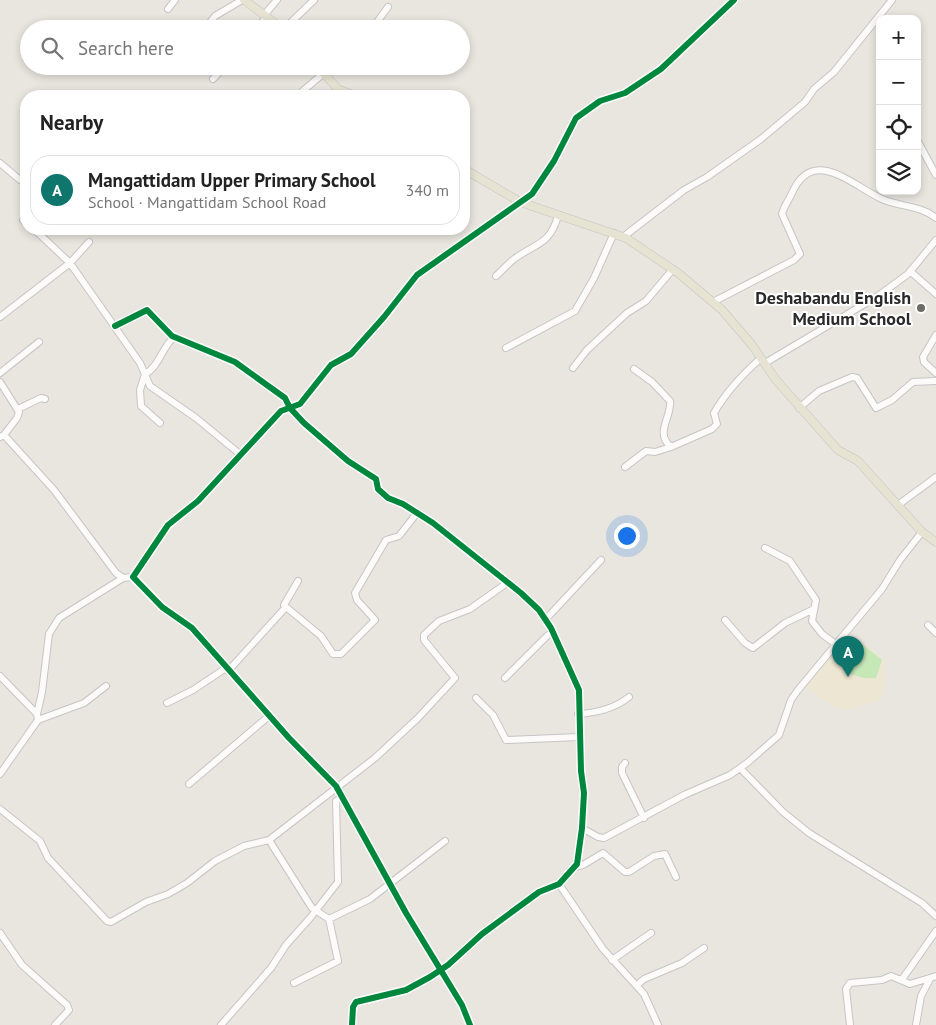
<!DOCTYPE html>
<html lang="en">
<head>
<meta charset="utf-8">
<style>
	body { margin:0; font-family:"PT Sans",sans-serif; background:#f6f6f6; color:#222 }
	.controls { position:absolute; right:15px; top:15px; display:grid; overflow:hidden; border-radius:10px; box-shadow:0 2px 8px #0003 }
	.controls button { width:45px; height:45px; display:grid; place-items:center; padding:0; border:0; border-bottom:1px solid #e0e0e0; background:#fff; color:#222; font:25px sans-serif }
	.you { position:absolute; left:626px; top:535px; width:18px; height:18px; margin:-12px; border:4px solid #fff; border-radius:50%; background:#1a73e8; box-shadow:0 0 0 8px #1a73e833 }
	.badge { display:grid; place-items:center; width:32px; height:32px; border-radius:50%; background:#0f766e; color:#fff; font-size:16px; font-weight:700 }
	.pin { position:absolute; translate:-50% -41px; filter:drop-shadow(0 1px 2px #0008) }
	.pin::after { content:''; position:absolute; top:26px; width:18px; height:15px; background:inherit; clip-path:polygon(0 0,100% 0,50% 100%) }
	.list { margin:0; padding:0; list-style:none }
	h2 { display:flex; justify-content:space-between; align-items:center; height:65px; margin:0; padding:0 20px; font-size:21px }
	h2 small { font-size:16px; font-weight:400; color:#767676 }
	.list li { display:grid; grid-template-columns:32px 1fr auto; gap:15px; align-items:center; box-sizing:border-box; height:70px; margin:0 10px 10px; padding:0 10px; border:1px solid #e0e0e0; border-radius:20px }
	.list b { display:block; font-size:19px; white-space:nowrap }
	.list p { margin:0; font-size:16px; white-space:nowrap; color:#767676 }
	.list em { font-size:16px; font-style:normal; color:#767676 }
	.icon { flex:none; width:28px; height:28px; fill:none; stroke:currentColor; stroke-width:2; stroke-linecap:round; stroke-linejoin:round }
	.map { position:relative; flex:none; width:936px; height:1025px; overflow:hidden }
	.search { position:absolute; background:#fff; box-shadow:0 2px 8px #0003; left:20px; top:20px; width:450px; height:55px; display:flex; align-items:center; gap:12px; box-sizing:border-box; padding:0 18px; border-radius:28px; color:#767676; font-size:19px }
	.panel { position:absolute; background:#fff; box-shadow:0 2px 8px #0003; left:20px; top:90px; width:450px; height:145px; border-radius:20px }
	.map>svg:first-child { display:block }
	.education { fill:#ede6d3 }
	.green { fill:#c6e7b6 }
	.lines { fill:none; stroke-linecap:round; stroke-linejoin:round }
	.minor-casing { stroke:#c6c5c5; stroke-width:8 }
	.major-casing { stroke:#c4c4c1; stroke-width:9 }
	.minor { stroke:#fcfbfa; stroke-width:6 }
	.major { stroke:#e7e3d2; stroke-width:8 }
	.cycleway-casing { stroke:#fff; stroke-width:9 }
	.cycleway { stroke:#00873e; stroke-width:6 }
	.poi-dot { fill:#6d6c69; stroke:#fff; stroke-width:2 }
	.labels { text-anchor:middle; stroke-width:4; stroke-linejoin:round; paint-order:stroke }
	.poi-label { font-size:18px; font-weight:bold; fill:#2a2a2a; stroke:#fff; text-anchor:end }
</style>
</head>
<body>
<div class="map">
<svg width="936" height="1025" viewBox="0 0 936 1025">
	<rect width="100%" height="100%" fill="#e9e6df"/>
	<!-- education -->
	<path class="education" d="M851,634L885,661L886,684L880,700L847,710L835,708L805,686Z"/>
	<!-- green -->
	<path class="green" d="M863,645L882,660L876,678C859,680 841,672 834,656L837,651Z"/>
	<g class="lines">
		<defs>
			<path id="minor" d="M168,9L175,0
				M265,14L277,0
				M205,29L215,16L242,0
				M257,29L267,16
				M284,29L314,0
				M372,29L388,7
				M213,79L225,66
				M297,96L332,66
				M917,140L936,175
				M0,163L20,180L26,182
				M23,220L26,223
				M34,229L70,263L89,242
				M623,237L684,190L707,177L761,139L805,102L814,89L834,72L892,0
				M910,271L936,294
				M496,276C503,270 509,262 517,257C537,243 550,244 558,216
				M713,302L794,260L800,254L782,214C784,206 789,200 792,193C813,145 853,186 882,199C900,207 920,205 936,218
				M0,317L70,263L140,363L150,386L196,418L241,455
				M115,326L147,310L172,336L235,362L285,398L290,408L304,423L348,461L376,479L378,489L388,498L403,504L433,523L521,593L539,610L551,628L579,690L581,771L584,793L582,828L577,864L559,884L539,892L482,934L448,965L430,977L406,990L356,1002L353,1007L352,1025
				M936,335L923,357L924,362L936,373
				M506,348L575,311L594,278L614,233
				M765,363L878,296L908,274L936,240
				M573,368L587,350L627,313L646,301L673,269
				M634,369L652,382L670,401C672,417 654,433 671,447L712,429L717,424L714,413C726,392 743,374 761,358
				M0,373L39,342
				M0,382L19,412L17,418L4,435
				M799,408L819,391L852,377L857,378L876,408L892,400L913,382L936,381
				M18,409L41,398L45,399
				M160,423L141,406L140,390L145,374C159,367 162,347 174,337
				M0,437L4,435L54,490L116,573L123,578L133,577
				M625,467L646,451L655,452L671,447
				M898,505L936,477
				M765,548L790,561L816,600L812,621L822,634L837,645
				M286,607L321,636L333,654H341L375,620L357,600L355,593L386,540L399,536L417,513
				M545,620L601,560
				M725,620L745,643L753,648L785,623L814,609
				M928,625L936,633
				M228,671L286,607L284,605L298,581
				M0,676L37,714
				M505,678L547,636L553,632
				M476,698L493,715L506,740L579,737
				M167,703L193,690L226,668
				M578,714C596,713 614,709 629,697
				M38,720L37,714L42,692L49,634L59,618L123,578
				M625,763L622,767V773L644,818
				M740,768L783,812L809,833L922,903L936,916
				M0,774L38,720L84,703L106,686
				M189,784L269,716
				M0,809L40,841L48,858L107,921L111,922L146,902L168,894L187,883L215,861L244,846L269,840L375,758L418,718L455,678L424,640V635L439,621L470,609L507,583
				M582,828L598,837L604,838L684,795L730,775L747,763L779,735L791,700L798,690L882,589L900,560L922,532
				M269,840L312,908L329,919L338,961L294,983
				M573,868L583,865L603,853L625,872H629L654,856L665,854L676,877
				M559,884L603,949L644,994L658,1025
				M329,919L370,899L445,841
				M0,933L22,965L67,1005L69,1010L55,1025
				M612,960L651,933
				M900,979L903,978L936,931
				M637,985L644,979L682,963L704,948
				M221,1025L271,968L286,945L310,918L338,882L336,801L343,797
				M470,1025L462,1005L406,913L336,786L289,738L192,628L162,607L133,577L168,525L198,501L281,411L300,404L331,365L351,354L384,317L417,275L532,194L554,161L576,118L600,101L625,93L661,69L734,0
				M850,1025L846,989L850,983L882,980L891,976L910,984L936,976
				M916,1025L921,996L930,979"/>
			<path id="major" d="M244,0L283,29
				M317,66L338,89L355,96
				M464,169L520,202L626,238L678,273L722,310L752,345L776,380L838,450L858,461L922,532L936,542"/>
		</defs>
		<!-- minor casing -->
		<use href="#minor" class="minor-casing"/>
		<!-- major casing -->
		<use href="#major" class="major-casing"/>
		<!-- minor -->
		<use href="#minor" class="minor"/>
		<!-- major -->
		<use href="#major" class="major"/>
		<defs>
			<path id="cycleway" d="M115,326L147,310L172,336L235,362L285,398L290,408L304,423L348,461L376,479L378,489L388,498L403,504L433,523L521,593L539,610L551,628L579,690L581,771L584,793L582,828L577,864L559,884L539,892L482,934L448,965L430,977L406,990L356,1002L353,1007L352,1025
				M470,1025L462,1005L406,913L336,786L289,738L192,628L162,607L133,577L168,525L198,501L281,411L300,404L331,365L351,354L384,317L417,275L532,194L554,161L576,118L600,101L625,93L661,69L734,0"/>
		</defs>
		<!-- cycleway casing -->
		<use href="#cycleway" class="cycleway-casing"/>
		<!-- cycleway -->
		<use href="#cycleway" class="cycleway"/>
	</g>
	<!-- markers -->
	<circle class="poi-dot" cx="921" cy="308" r="5"/>
	<g class="labels">
		<!-- poi labels -->
		<g class="poi-label">
			<text x="911" y="304">Deshabandu English<tspan x="911" dy="21">Medium School</tspan></text>
		</g>
	</g>
</svg>
<div class="controls">
<button>+</button>
<button>−</button>
<button><svg class="icon" aria-label="locate" viewBox="0 0 24 24"><circle cx="12" cy="12" r="6"/><path d="M12 2v4M12 18v4M2 12h4M18 12h4"/></svg></button>
<button><svg class="icon" aria-label="layers" viewBox="0 0 24 24"><path d="M12 4l9 5-9 5-9-5zM3 14l9 5 9-5"/></svg></button>
</div>
<div class="you"></div>
<div class="pin badge" style="left:848px;top:677px">A</div>
<div class="search"><svg class="icon" aria-label="search" viewBox="0 0 24 24"><circle cx="10" cy="10" r="6"/><path d="M15 15l6 6"/></svg>Search here</div>
<section class="panel">
<h2>Nearby<small></small></h2>
<ul class="list">
<li><span class="badge">A</span><div><b>Mangattidam Upper Primary School</b><p>School · Mangattidam School Road</p></div><em>340 m</em></li>
</ul>
</section>
</div>
</body>
</html>
